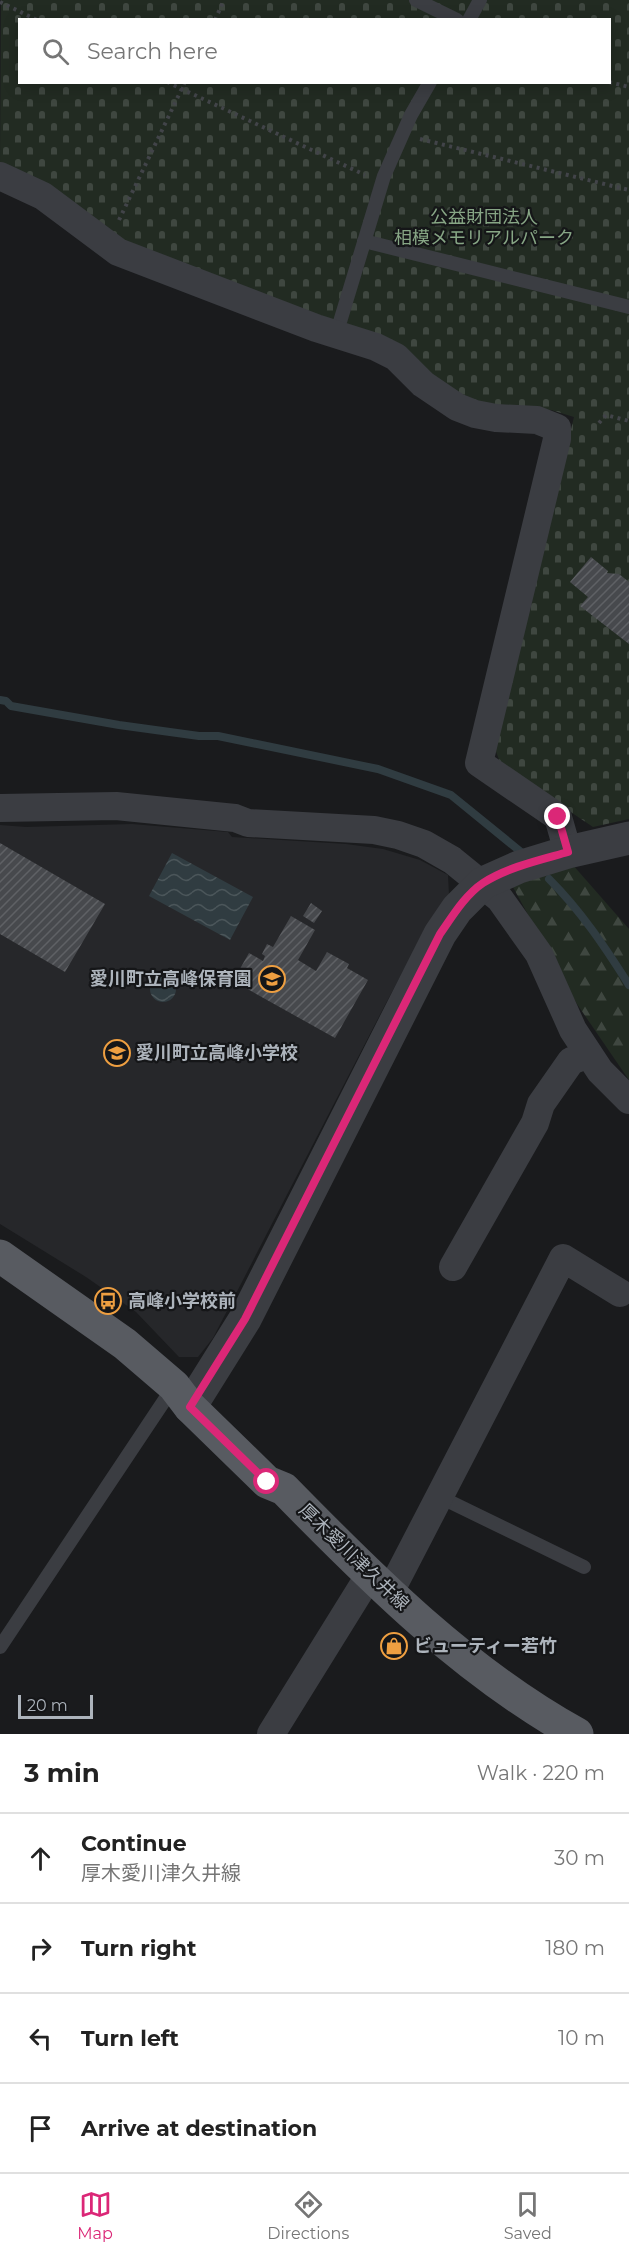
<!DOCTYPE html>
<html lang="en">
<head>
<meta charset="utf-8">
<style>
	body { margin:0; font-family:Montserrat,"Noto Sans JP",sans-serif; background:#f2f2f2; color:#222 }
	.scale { position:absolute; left:18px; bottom:15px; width:75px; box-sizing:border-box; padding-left:6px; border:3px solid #adb4bc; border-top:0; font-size:16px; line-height:21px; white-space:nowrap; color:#adb4bc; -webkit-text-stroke:4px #151618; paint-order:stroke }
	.stop { position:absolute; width:18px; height:18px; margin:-14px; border:4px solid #db2777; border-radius:50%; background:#fff }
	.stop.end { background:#db2777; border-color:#fff; box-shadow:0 2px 6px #0008 }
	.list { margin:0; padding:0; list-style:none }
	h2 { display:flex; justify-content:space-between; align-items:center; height:78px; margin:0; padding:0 24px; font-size:26px }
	h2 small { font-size:20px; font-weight:400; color:#767676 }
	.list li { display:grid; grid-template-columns:39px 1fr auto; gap:18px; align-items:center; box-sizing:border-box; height:90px; padding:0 24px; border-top:2px solid #e0e0e0 }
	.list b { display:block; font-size:22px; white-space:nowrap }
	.list p { margin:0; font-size:20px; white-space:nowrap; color:#767676 }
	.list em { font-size:20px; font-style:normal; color:#767676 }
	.icon { flex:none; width:33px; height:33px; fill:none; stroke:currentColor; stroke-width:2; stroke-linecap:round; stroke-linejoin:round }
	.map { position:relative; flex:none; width:629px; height:1734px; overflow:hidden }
	.search { position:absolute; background:#fff; box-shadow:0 3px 15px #0003; left:18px; right:18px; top:18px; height:66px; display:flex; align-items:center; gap:15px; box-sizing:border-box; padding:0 21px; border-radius:0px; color:#767676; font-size:22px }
	.sheet { height:438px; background:#fff }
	nav { display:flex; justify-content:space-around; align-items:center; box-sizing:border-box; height:84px; border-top:2px solid #e0e0e0; background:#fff; font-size:16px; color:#767676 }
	nav a { display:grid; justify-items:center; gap:3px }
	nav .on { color:#db2777 }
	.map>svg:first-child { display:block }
	.built { fill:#26272a }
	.forest { fill:url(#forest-firs) }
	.cemetery { fill:url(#cemetery-stones); fill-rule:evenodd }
	.water { fill:url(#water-waves) }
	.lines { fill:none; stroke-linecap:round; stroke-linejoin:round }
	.stream { stroke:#303c41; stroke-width:8 }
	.building { fill:url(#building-hatch) }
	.path { stroke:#424449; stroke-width:4; stroke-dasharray:3 4.5; stroke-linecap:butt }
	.service { stroke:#3b3d42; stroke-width:14 }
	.minor { stroke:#3b3d42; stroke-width:28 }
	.tertiary { stroke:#3b3d42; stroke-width:33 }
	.primary { stroke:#585b61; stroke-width:33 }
	.route { stroke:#db2777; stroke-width:8 }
	.labels { text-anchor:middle; stroke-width:4.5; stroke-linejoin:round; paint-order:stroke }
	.park-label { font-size:18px; fill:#87a685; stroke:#151618 }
	.poi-label { font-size:18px; font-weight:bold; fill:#adb4bc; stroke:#151618; text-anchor:start }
	.street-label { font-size:18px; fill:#adb4bc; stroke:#151618 }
</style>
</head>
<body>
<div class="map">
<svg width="629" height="1734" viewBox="0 0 629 1734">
	<defs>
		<pattern id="forest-firs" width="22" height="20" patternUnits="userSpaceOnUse" patternTransform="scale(1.5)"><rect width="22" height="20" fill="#222b22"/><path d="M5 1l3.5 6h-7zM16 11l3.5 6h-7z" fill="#3f4740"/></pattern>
		<pattern id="cemetery-stones" width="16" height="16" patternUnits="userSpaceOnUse" patternTransform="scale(1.5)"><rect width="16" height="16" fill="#222b22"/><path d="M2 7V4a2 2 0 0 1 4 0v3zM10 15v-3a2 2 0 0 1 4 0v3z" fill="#3f4740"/></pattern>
		<pattern id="water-waves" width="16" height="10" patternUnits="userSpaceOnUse" patternTransform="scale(1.5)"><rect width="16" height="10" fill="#303c41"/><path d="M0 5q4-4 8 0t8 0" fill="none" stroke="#4b565a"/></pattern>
		<pattern id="building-hatch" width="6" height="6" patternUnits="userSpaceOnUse" patternTransform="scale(1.5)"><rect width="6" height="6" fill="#47494d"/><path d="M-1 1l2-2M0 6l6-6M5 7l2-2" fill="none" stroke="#5f6165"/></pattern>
	</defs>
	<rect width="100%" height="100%" fill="#1a1b1d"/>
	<!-- built -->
	<path class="built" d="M132,824L228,832L232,837L346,844L383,849L420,860L448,875L449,895L431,919L385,1005L213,1338L198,1357H179L136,1312L86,1277L0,1224V825L26,827Z"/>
	<!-- forest -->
	<path class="forest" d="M572,864L629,929V1080L577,1004L508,878Z"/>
	<!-- cemetery -->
	<path class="cemetery" d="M1,0H629V819L593,827L501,765L494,746L574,417L551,410L481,404L116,239L0,166ZM20,20H610V82H20Z"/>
	<!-- water -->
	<path class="water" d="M172,853L253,897L230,940L149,896Z
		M150 989a13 13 0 1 1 26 0a13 13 0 1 1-26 0Z"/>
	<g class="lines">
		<!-- stream -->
		<path class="stream" d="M0,700L6,701L11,706L119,725L199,736H218L378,769L451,795L526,856
			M549,879C581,911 605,947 629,985"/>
	</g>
	<!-- building -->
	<path class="building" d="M591,557L608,571L607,573L619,574L629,582V644L580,606L588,597L570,582Z
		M0,843L105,904L65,972L0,934Z
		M311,903L322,911L314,923L303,916Z
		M291,916L315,930L298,960L316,971L327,952L349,964L347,968L368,980L335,1038L233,981L249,953L263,961L265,956L262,954L267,944L273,947Z"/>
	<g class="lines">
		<!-- path -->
		<path class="path" d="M0,2L37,20
			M215,20L224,0
			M167,82L365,175
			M609,82L629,87
			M420,139L629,190
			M119,220L185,82
			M599,423L606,415L629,421"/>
		<!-- service -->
		<path class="service" d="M416,0L457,20
			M469,20L480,0
			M364,241L629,307
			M336,335L384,176L411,115L430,82
			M438,1496L584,1567
			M0,1647L174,1386"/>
		<!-- minor -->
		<path class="minor" d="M0,176L43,196L118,252L316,328L376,347L396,357L423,384L457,407L475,414L496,418L537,420L557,428V439L479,763L558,817L568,852
			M0,808L116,806L235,818L248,823L374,830L398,835L424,844L452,860L500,899L539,954L573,1030L600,1071L629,1100
			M453,1267L535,1123L541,1104L571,1061L589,1054
			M390,1592L563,1258L620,1293
			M271,1734L369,1576"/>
		<!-- tertiary -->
		<path class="tertiary" d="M190,1407L245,1319L440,934L457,909L483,883L519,867L568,852L629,838"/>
		<!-- primary -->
		<path class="primary" d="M0,1256L125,1344L174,1386L190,1407L267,1482L284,1489C373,1580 465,1672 577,1734"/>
	</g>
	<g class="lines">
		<!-- route -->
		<path class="route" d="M267,1482L190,1407L245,1319L440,934C452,917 465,895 483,883C508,867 540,860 568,852L558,817"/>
	</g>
	<!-- icons -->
	<defs>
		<symbol id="school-ring" viewBox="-11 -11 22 22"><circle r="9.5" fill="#151618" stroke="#ee9f41" stroke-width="1.5"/><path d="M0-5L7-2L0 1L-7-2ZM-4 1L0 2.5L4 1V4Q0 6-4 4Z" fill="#ee9f41"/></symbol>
		<symbol id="bus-ring" viewBox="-11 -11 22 22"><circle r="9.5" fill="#151618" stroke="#ee9f41" stroke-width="1.5"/><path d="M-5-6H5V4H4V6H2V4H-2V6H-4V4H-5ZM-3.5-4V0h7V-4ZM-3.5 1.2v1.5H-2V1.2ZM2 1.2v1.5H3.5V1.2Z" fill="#ee9f41"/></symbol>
		<symbol id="shop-ring" viewBox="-11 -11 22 22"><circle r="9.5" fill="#151618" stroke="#ee9f41" stroke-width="1.5"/><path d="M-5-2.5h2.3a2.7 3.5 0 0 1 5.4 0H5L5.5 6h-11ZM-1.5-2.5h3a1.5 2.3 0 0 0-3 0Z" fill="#ee9f41"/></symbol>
	</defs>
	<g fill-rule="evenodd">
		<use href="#school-ring" x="257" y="964" width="30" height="30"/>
		<use href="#school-ring" x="102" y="1038" width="30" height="30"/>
		<use href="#bus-ring" x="93" y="1286" width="30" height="30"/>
		<use href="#shop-ring" x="379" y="1631" width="30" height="30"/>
	</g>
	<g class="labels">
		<!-- park labels -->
		<g class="park-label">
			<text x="484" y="223">公益財団法人<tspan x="484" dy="21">相模メモリアルパーク</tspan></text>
		</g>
		<!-- poi labels -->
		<g class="poi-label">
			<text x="252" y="985" text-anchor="end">愛川町立高峰保育園</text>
			<text x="136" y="1059">愛川町立高峰小学校</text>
			<text x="128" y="1307">高峰小学校前</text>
			<text x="414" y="1652">ビューティー若竹</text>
		</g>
		<!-- street labels -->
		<g class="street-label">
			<text transform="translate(354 1557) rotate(44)" y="6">厚木愛川津久井線</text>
		</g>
	</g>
</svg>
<div class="scale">20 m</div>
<div class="stop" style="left:267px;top:1482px"></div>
<div class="stop end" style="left:558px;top:817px"></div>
<div class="search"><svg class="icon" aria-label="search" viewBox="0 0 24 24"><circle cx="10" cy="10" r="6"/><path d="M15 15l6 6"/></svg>Search here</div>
</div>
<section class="sheet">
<h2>3 min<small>Walk · 220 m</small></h2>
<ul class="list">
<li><svg class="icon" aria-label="ahead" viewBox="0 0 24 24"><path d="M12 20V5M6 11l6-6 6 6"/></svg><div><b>Continue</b><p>厚木愛川津久井線</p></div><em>30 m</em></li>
<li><svg class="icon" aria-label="right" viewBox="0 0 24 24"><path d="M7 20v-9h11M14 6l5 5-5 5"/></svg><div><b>Turn right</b></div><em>180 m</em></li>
<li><svg class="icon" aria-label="left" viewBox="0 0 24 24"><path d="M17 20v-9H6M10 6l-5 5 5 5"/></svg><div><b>Turn left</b></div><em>10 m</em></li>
<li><svg class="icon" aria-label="arrive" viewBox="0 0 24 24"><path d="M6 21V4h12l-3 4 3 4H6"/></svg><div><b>Arrive at destination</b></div></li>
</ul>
</section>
<nav>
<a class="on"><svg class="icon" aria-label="map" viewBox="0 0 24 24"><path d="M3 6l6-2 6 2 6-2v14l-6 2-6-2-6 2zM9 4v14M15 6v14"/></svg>Map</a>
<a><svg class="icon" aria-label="directions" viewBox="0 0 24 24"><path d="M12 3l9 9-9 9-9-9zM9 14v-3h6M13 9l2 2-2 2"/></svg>Directions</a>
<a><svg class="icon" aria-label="saved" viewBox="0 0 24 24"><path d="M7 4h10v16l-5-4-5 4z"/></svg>Saved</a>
</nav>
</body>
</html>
